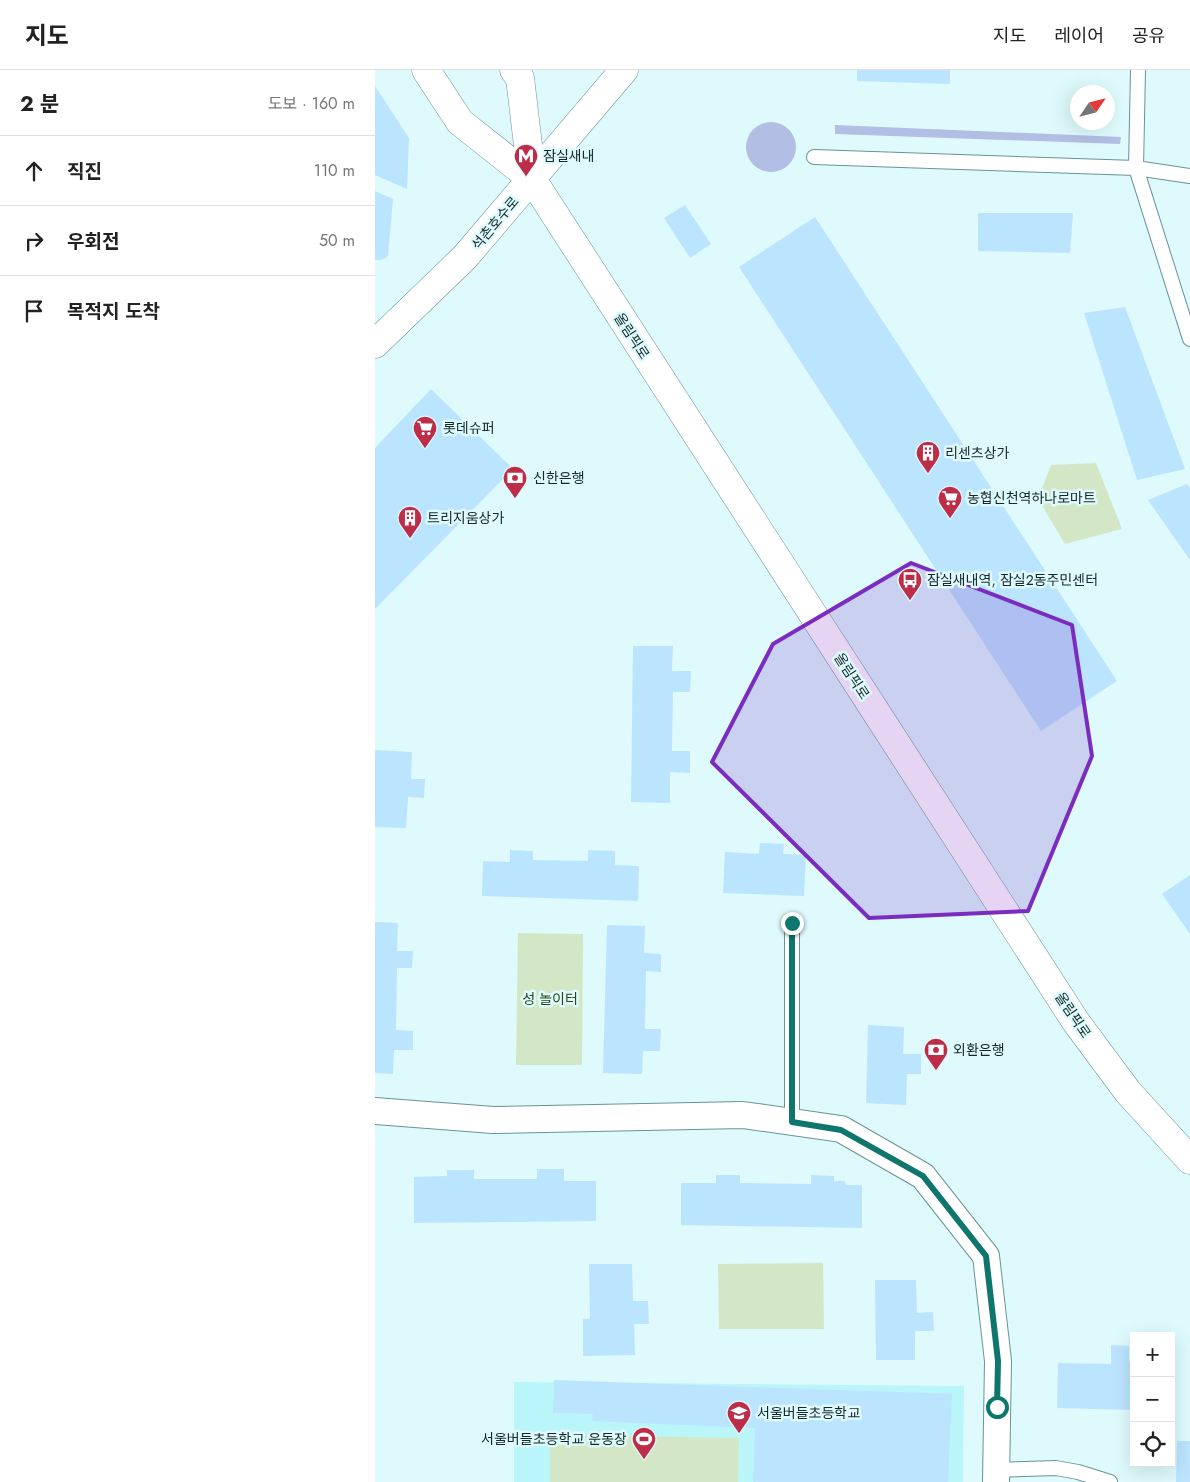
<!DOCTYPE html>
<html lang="ko">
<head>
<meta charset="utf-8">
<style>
	body { margin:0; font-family:Jost,"Noto Sans KR",sans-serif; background:#f6f6f6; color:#222 }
	.controls { position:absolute; right:15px; bottom:15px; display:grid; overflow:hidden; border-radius:0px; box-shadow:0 5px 20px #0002 }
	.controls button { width:45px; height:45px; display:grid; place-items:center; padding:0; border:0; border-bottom:1px solid #e0e0e0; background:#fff; color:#222; font:25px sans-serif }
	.compass { position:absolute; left:695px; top:15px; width:45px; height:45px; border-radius:50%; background:#fff; box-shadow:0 5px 20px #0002; rotate:55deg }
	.stop { position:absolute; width:15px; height:15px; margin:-11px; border:4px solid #0f766e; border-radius:50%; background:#fff }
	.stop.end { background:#0f766e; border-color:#fff; box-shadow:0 1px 5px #0008 }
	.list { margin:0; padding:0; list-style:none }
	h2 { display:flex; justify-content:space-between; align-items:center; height:65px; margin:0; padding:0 20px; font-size:21px }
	h2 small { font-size:16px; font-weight:400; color:#767676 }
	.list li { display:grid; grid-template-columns:32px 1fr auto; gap:15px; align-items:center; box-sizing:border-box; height:70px; padding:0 20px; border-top:1px solid #e0e0e0 }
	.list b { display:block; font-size:19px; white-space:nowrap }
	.list em { font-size:16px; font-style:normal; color:#767676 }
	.icon { flex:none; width:28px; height:28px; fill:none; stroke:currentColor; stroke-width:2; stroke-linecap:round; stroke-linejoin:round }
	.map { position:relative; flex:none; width:815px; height:1412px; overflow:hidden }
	header { display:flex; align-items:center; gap:30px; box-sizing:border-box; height:70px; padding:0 25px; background:#fff; border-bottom:1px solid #e0e0e0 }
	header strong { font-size:24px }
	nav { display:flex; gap:28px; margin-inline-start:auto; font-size:18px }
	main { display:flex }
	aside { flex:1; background:#fff }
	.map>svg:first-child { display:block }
	.built { fill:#baf5fa }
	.green { fill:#d3e7c7 }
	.water { fill:#b2bee4 }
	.building { fill:#bbe4fe }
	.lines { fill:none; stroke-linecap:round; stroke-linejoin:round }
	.lane-casing { stroke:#679498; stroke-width:16 }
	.street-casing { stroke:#679498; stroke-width:28 }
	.secondary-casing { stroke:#679498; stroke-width:29 }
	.primary-casing { stroke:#679498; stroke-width:29 }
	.lane { stroke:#fff; stroke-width:14 }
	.street { stroke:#fff; stroke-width:26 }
	.secondary { stroke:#fff; stroke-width:28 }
	.primary { stroke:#fff; stroke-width:28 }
	.route { stroke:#0f766e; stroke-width:6 }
	.marked { fill:#7b2cbf; fill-opacity:0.2; stroke:#7b2cbf; stroke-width:4; stroke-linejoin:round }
	.labels { text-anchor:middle; stroke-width:5; stroke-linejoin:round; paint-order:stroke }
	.poi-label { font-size:14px; fill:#152829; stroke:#defafd; text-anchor:start }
	.street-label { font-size:14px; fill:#152829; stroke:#defafd }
	.park-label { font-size:14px; fill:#2a4712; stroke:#defafd }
</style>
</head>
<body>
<header>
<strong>지도</strong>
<nav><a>지도</a><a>레이어</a><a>공유</a></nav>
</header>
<main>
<aside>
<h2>2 분<small>도보 · 160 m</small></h2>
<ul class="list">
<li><svg class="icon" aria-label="ahead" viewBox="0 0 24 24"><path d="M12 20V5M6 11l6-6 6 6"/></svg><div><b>직진</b></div><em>110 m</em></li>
<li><svg class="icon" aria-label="right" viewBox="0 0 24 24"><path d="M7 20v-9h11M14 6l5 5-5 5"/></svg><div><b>우회전</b></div><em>50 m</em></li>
<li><svg class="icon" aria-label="arrive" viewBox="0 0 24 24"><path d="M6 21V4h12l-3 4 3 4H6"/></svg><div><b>목적지 도착</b></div></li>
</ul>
</aside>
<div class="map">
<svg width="815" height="1412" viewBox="0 0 815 1412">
	<rect width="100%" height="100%" fill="#defafd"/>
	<!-- built -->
	<path class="built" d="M139,1312L589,1316L588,1412H139Z"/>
	<!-- green -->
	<path class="green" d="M721,393L747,459L690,474L663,429L676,395Z
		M143,863L208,864L207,995H141Z
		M448,1193L449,1259H344L343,1194Z
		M175,1365L364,1368L363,1412H175Z"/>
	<!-- water -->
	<path class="water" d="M371 77a25 25 0 1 1 50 0a25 25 0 1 1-50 0Z
		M460,55L746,67L745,74L460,64Z"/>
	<!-- building -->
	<path class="building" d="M482,0H575V14L482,11Z
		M0,16L34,68L32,119L0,105Z
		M0,121L18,129L13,186L7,190H0Z
		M310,135L336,174L315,188L289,148Z
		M603,143H698L695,183L603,181Z
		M440,147L742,611L666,661L364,197Z
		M750,237L810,399L762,410L709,243Z
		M56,319L138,399L0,539V378Z
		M812,414L815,418V490L773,430Z
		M258,576H298L297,601H316L315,622H298L297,681H315V703L295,702V733L256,732Z
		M0,680L37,682L36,709H50L49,728L33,727L31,758L0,757Z
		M385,773L409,774L408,784L431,785L429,826L348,823L350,782L384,784Z
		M135,780L158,781V790L213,791V780L240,781V795L264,796L263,831L107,826L108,791L135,792Z
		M815,805V864L787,824Z
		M0,852L23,853L22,881H38L37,898H22L21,960L38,961V980H19L18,1004L0,1003Z
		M232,855L270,856L269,883L286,884V902L271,901L270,959H286L285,981H268L267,1004L228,1003Z
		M493,955L529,957L528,984H546V1004H532L531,1035L491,1033Z
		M162,1099H189V1111H221V1151L39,1153V1107L72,1106V1100H99V1109H162Z
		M341,1105H365V1113L436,1114V1105L459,1106V1111H470L471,1115H487V1158L306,1155V1113H341Z
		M214,1194H257L258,1231H273L274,1254H259L260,1285L208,1286V1249H215Z
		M500,1210H541L542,1243L558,1242L559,1261H540V1290H501Z
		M736,1275L754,1276V1292H759V1340L682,1338L683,1293L736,1294Z
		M796,1293H799L798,1341H796Z
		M179,1310L577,1324L573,1412H378L380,1358L217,1351L218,1344L178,1343Z
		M802,1371H815V1412H801Z"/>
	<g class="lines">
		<defs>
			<path id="lane" d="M763,0L761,98L815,269
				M439,87L761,98L815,106
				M417,1052V853
				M622,1400L681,1398L703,1402L735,1412"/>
			<path id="street" d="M0,1041L118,1050L368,1045L466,1059L548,1106L611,1186L623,1291L621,1412"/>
			<path id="secondary" d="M0,274L90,187L249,0"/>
			<path id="primary" d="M51,0L85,52L157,109L701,952L753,1022L815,1090
				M139,0L145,8L157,109"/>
		</defs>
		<!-- lane casing -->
		<use href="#lane" class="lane-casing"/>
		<!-- street casing -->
		<use href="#street" class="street-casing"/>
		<!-- secondary casing -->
		<use href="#secondary" class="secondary-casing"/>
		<!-- primary casing -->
		<use href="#primary" class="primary-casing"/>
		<!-- lane -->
		<use href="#lane" class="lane"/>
		<!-- street -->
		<use href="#street" class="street"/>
		<!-- secondary -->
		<use href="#secondary" class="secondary"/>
		<!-- primary -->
		<use href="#primary" class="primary"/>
	</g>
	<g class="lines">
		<!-- route -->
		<path class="route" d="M417,853V1052L466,1060L548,1106L611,1186L623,1291L622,1337"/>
	</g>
	<!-- marked area -->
	<path class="marked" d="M536,493L697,555L717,686L653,841L494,848L337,692L398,574Z"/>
	<!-- icons -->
	<defs>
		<symbol id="metro-pin" viewBox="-11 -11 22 30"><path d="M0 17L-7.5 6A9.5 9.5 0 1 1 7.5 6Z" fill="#be2d48" stroke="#defafd"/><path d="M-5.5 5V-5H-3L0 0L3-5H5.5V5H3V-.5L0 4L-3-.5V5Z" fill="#fff"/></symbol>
		<symbol id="supermarket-pin" viewBox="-11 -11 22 30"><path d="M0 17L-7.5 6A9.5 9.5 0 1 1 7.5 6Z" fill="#be2d48" stroke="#defafd"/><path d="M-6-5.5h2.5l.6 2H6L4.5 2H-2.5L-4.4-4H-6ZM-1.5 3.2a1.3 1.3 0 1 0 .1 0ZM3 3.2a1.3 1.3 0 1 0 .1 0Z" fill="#fff"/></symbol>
		<symbol id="building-pin" viewBox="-11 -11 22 30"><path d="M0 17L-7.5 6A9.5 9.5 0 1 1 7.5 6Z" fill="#be2d48" stroke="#defafd"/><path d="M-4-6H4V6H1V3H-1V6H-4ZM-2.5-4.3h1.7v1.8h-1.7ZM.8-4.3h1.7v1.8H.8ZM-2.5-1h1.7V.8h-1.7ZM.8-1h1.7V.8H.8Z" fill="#fff"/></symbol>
		<symbol id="bank-pin" viewBox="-11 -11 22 30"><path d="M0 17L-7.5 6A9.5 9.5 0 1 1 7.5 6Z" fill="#be2d48" stroke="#defafd"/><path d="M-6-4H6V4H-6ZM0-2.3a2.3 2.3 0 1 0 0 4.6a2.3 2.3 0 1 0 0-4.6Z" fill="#fff"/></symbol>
		<symbol id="bus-pin" viewBox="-11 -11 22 30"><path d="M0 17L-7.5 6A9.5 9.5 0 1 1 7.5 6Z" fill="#be2d48" stroke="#defafd"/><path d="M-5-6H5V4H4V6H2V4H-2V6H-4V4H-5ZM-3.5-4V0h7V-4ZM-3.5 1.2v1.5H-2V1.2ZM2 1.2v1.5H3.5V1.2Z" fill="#fff"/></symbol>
		<symbol id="school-pin" viewBox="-11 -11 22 30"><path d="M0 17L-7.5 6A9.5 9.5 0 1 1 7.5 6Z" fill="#be2d48" stroke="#defafd"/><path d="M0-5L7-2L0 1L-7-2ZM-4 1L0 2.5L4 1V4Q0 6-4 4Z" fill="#fff"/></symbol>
		<symbol id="stadium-pin" viewBox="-11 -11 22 30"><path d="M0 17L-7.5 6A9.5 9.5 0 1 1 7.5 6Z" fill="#be2d48" stroke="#defafd"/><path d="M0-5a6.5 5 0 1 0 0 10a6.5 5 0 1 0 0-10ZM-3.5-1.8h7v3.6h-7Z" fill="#fff"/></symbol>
	</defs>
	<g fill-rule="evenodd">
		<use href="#metro-pin" x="137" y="72" width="28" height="38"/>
		<use href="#supermarket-pin" x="36" y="344" width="28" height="38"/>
		<use href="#building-pin" x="539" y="369" width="28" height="38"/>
		<use href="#bank-pin" x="126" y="394" width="28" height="38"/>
		<use href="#supermarket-pin" x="561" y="414" width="28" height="38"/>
		<use href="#building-pin" x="21" y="434" width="28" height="38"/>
		<use href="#bus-pin" x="521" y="496" width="28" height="38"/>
		<use href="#bank-pin" x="547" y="966" width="28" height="38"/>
		<use href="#school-pin" x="350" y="1329" width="28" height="38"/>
		<use href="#stadium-pin" x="255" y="1355" width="28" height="38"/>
	</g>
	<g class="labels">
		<!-- poi labels -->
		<g class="poi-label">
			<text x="168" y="91">잠실새내</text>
			<text x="68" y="363">롯데슈퍼</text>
			<text x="570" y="388">리센츠상가</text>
			<text x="158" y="413">신한은행</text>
			<text x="592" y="433">농협신천역하나로마트</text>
			<text x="52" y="453">트리지움상가</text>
			<text x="552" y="515">잠실새내역, 잠실2동주민센터</text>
			<text x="578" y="985">외환은행</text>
			<text x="382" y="1348">서울버들초등학교</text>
			<text x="252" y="1374" text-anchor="end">서울버들초등학교 운동장</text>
		</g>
		<!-- street labels -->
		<g class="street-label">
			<text transform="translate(120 153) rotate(-50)" y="5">석촌호수로</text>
			<text transform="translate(257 266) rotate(57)" y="5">올림픽로</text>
			<text transform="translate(477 606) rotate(57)" y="5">올림픽로</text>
			<text transform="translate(698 945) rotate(56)" y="5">올림픽로</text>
		</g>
		<!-- park labels -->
		<g class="park-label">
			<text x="175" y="934">성 놀이터</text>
		</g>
	</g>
</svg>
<div class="controls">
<button>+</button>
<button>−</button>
<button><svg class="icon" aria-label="locate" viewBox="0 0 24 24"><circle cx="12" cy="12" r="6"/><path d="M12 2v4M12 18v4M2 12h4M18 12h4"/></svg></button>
</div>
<svg class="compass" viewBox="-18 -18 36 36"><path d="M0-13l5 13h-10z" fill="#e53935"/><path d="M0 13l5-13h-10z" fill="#767676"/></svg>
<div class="stop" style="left:622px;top:1337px"></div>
<div class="stop end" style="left:417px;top:853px"></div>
</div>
</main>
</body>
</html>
